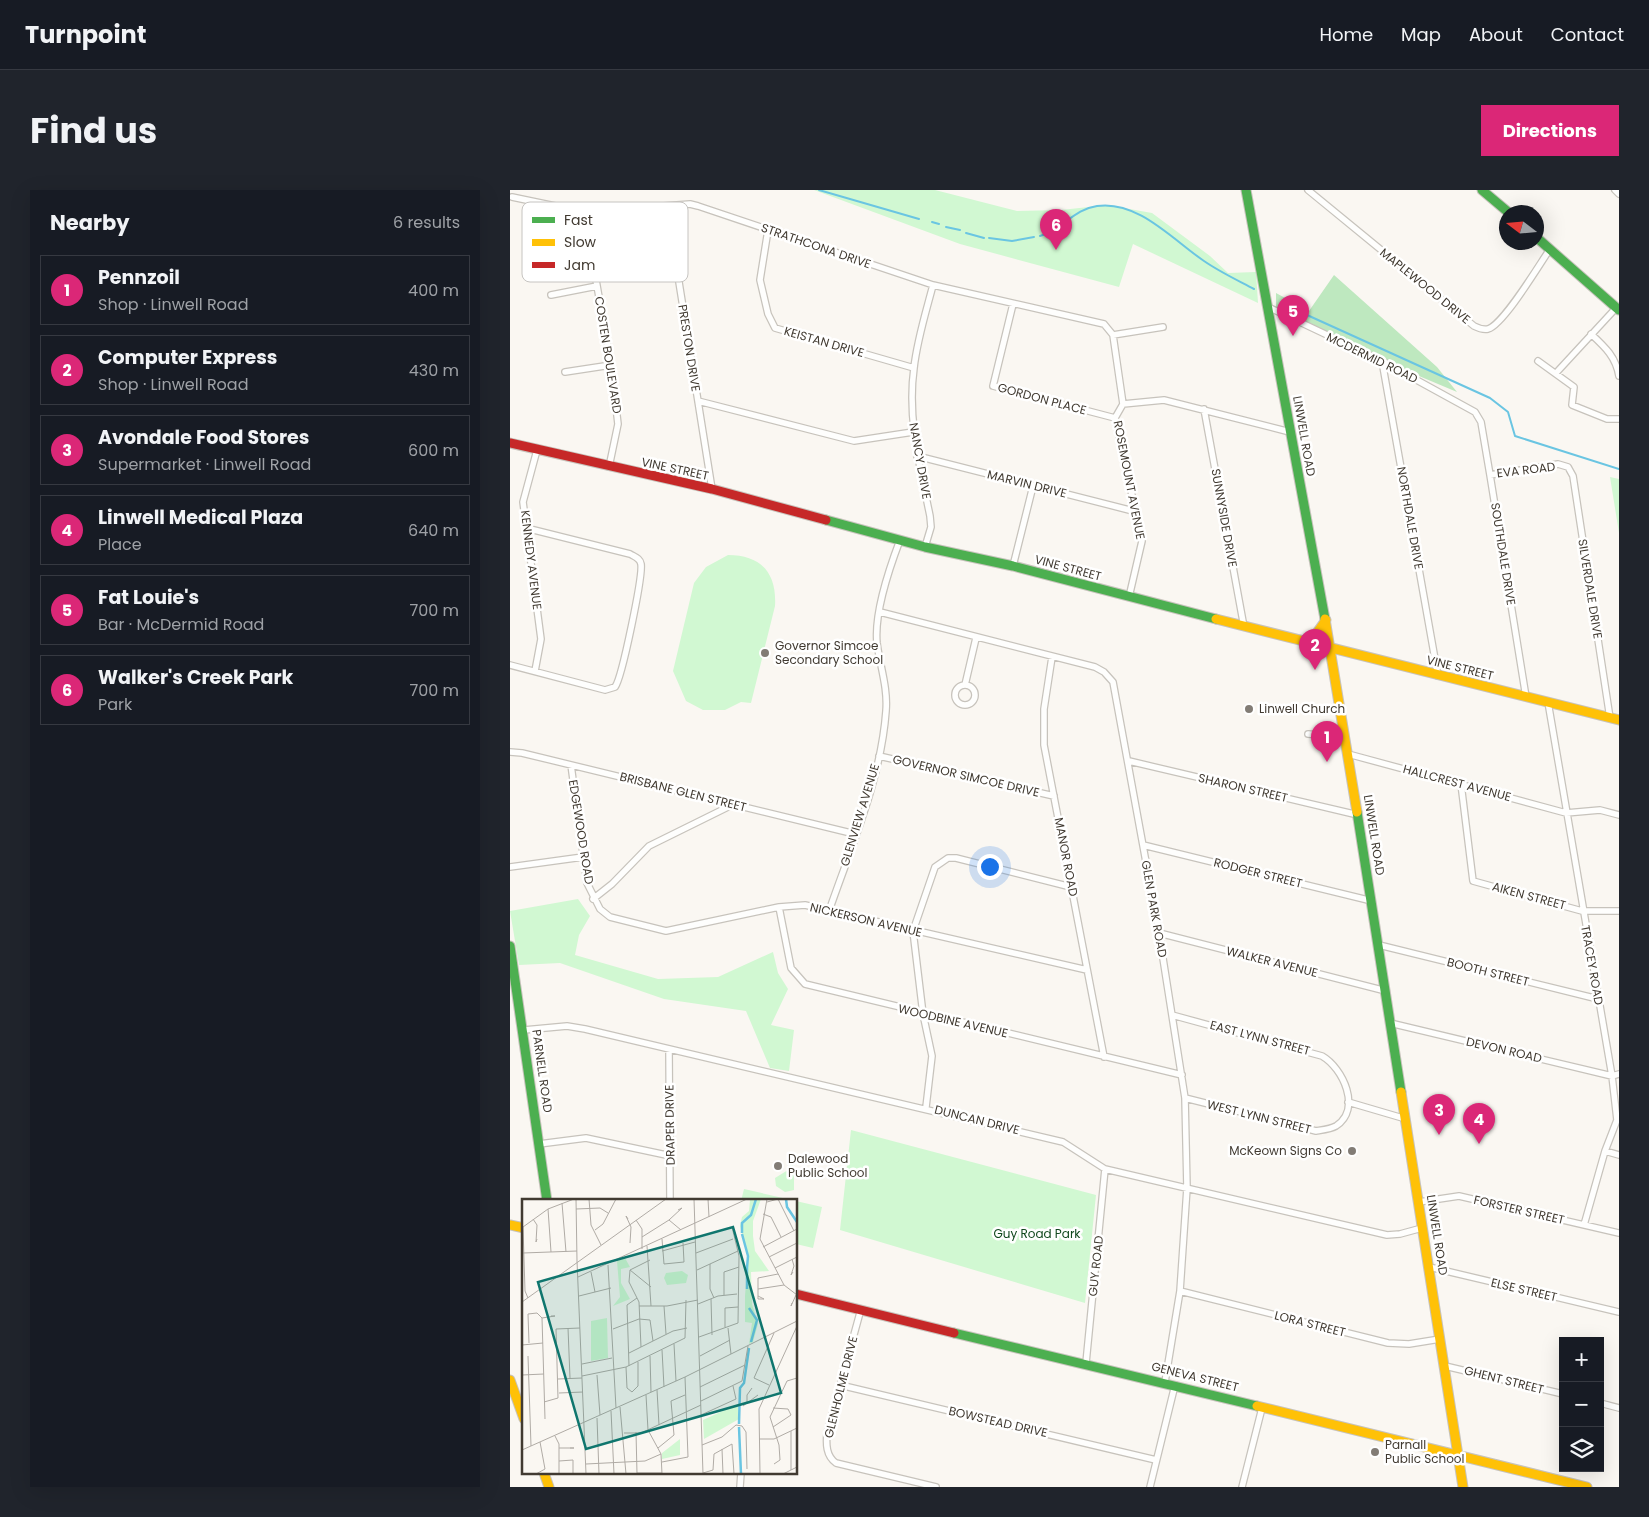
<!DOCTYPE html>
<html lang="en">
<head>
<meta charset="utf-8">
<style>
	body { margin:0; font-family:Poppins,sans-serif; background:#20242c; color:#f1f3f6 }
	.controls { position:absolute; right:15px; bottom:15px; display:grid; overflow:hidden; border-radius:0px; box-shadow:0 5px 20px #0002 }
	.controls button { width:45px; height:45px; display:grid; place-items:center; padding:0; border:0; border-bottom:1px solid #363941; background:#171b24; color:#f1f3f6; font:25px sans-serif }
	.compass { position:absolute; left:989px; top:15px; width:45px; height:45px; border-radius:50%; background:#171b24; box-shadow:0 5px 20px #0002; rotate:286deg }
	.you { position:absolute; left:479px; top:676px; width:18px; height:18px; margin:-12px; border:4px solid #fff; border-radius:50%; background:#1a73e8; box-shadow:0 0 0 8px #1a73e833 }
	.badge { display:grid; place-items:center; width:32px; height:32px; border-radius:50%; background:#db2777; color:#fff; font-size:16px; font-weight:700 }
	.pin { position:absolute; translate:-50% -41px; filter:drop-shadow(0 1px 2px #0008) }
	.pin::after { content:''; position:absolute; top:26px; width:18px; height:15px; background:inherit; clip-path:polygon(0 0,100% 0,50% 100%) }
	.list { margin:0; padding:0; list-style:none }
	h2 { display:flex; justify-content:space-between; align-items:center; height:65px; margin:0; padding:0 20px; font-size:21px }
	h2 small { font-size:16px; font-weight:400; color:#9ea1a6 }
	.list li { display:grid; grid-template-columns:32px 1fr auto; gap:15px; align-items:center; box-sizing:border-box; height:70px; margin:0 10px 10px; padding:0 10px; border:1px solid #363941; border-radius:0px }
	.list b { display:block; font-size:19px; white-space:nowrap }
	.list p { margin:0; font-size:16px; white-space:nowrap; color:#9ea1a6 }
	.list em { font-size:16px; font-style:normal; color:#9ea1a6 }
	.icon { flex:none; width:28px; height:28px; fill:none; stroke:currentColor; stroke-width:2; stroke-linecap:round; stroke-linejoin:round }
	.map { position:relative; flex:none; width:1109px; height:1297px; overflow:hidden; border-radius:0px }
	header { display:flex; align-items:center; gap:30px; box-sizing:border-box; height:70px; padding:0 25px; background:#171b24; border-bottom:1px solid #363941 }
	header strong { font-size:24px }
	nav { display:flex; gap:28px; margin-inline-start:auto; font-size:18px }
	.intro { display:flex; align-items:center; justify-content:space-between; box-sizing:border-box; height:120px; padding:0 30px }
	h1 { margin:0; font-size:35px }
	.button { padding:12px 22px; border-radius:0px; background:#db2777; color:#fff; font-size:18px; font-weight:700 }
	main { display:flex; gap:30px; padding:0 30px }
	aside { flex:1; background:#171b24; border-radius:0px; box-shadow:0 5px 20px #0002 }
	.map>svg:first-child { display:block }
	.green { fill:#d1f8d2 }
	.forest { fill:#bee8bf }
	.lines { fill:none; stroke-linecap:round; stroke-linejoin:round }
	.stream { stroke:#6ac5e2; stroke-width:2 }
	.street-casing { stroke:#c7c3bc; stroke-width:8 }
	.fast-casing { stroke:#c7c3bc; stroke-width:11 }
	.slow-casing { stroke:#c7c3bc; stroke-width:11 }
	.jam-casing { stroke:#c7c3bc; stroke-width:11 }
	.street { stroke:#fefefd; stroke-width:5.5 }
	.fast { stroke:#4caf50; stroke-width:9 }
	.slow { stroke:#ffc107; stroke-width:9 }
	.jam { stroke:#c62828; stroke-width:9 }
	.poi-dot { fill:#827c75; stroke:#fff; stroke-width:2 }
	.labels { text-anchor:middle; stroke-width:5; stroke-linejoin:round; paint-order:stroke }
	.street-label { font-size:12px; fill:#413a31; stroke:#fff }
	.poi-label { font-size:12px; fill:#413a31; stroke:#fff; text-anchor:start }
	.park-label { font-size:12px; fill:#10481d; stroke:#fff }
	.inset-river { fill:none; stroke:#6ac5e2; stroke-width:2.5 }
	.inset-road { fill:none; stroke:#b0aba5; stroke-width:1 }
	.view { fill:#0f766e; fill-opacity:0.15; stroke:#0f766e; stroke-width:2.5 }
	.inset-edge { fill:none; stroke:#413a31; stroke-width:2.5 }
	.key { fill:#fff; stroke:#c6c4c1; stroke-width:1 }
	.key-label { font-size:14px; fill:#413a31 }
</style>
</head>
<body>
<header>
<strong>Turnpoint</strong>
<nav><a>Home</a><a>Map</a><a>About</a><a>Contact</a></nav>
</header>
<div class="intro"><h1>Find us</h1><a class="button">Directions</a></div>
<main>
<aside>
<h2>Nearby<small>6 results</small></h2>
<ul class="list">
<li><span class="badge">1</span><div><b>Pennzoil</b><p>Shop · Linwell Road</p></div><em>400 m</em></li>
<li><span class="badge">2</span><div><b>Computer Express</b><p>Shop · Linwell Road</p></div><em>430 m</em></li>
<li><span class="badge">3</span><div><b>Avondale Food Stores</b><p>Supermarket · Linwell Road</p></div><em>600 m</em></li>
<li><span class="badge">4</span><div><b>Linwell Medical Plaza</b><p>Place</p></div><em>640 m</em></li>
<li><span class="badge">5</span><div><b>Fat Louie's</b><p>Bar · McDermid Road</p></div><em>700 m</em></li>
<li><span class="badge">6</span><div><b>Walker's Creek Park</b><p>Park</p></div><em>700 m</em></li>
</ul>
</aside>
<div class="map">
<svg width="1109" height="1297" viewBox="0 0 1109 1297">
	<rect width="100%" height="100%" fill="#faf7f2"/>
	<!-- green -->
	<path class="green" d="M304,0H425L507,21L551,20L597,15L642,23L700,66L718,83L746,82L748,113L623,54L609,97L450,54Z
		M1100,287L1109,289V343Z
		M218,365C251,365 267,383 265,416L241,513L231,512L215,520H193L176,511L163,481L184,393L196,377Z
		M68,709L80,726L69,745L65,765L148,789L208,787L263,762L268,783L278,799L261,835L284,840L279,881L260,878L236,821L154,809L50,773L9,775L0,721Z
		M341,940L586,1005L575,1113L330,1040Z
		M281,973L284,977V1000L275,1002L266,996L265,988L278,980Z
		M234,999L312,1017L303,1058L286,1054V1011H231Z"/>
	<!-- forest -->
	<path class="forest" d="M824,85L927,177L947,202L802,141L777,129L766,119V103L799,121Z"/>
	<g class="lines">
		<!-- stream -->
		<path class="stream" d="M309,0L409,29
			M422,32L429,34
			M436,37L450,40
			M456,43L474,48
			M530,46C552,40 564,19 587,16C628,10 663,50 694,71C710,82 727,90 744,99
			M479,48L502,51L524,47
			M775,115L980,208L998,222L1005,246L1109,279"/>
		<defs>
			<path id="street" d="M798,0L964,136C968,138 973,140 978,139C994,134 1029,75 1040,59
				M1105,0L1109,4
				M2,7L74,22L180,14L188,16L423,95L594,134L603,145
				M157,17L202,299
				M74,22L101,175L108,234L99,277
				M258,40L250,90L258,124L265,138L404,178
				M41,105L87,96
				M503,114L483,196L605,228
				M758,117L872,171L965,222L971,232L980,285L1016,507
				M1081,144C1095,157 1106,167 1109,186
				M603,145L613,214L605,228L632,351L619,407
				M603,145L653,137
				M872,171L928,486
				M1028,171L1064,197L1062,215L1097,229H1109
				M55,182L101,175
				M1046,183L1106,118
				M188,211L344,251L403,242
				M613,214L654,210L780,242
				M694,219L734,437
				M407,266L627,322
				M980,285L1048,274L1058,277L1063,286L1100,528
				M415,357L421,337L420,326C410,277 397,228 404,178C407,150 416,122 423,95
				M503,376L523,296
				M370,422L585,477L594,482L603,492L649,743L675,908L677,998L670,1101L655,1192
				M542,467L534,519V555L594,867
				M0,475L95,500L105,497C112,488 133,386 131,374C130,368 125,367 120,364L16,338
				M25,481L31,449L13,312L27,260
				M455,495L466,448
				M445 505a10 10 0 1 1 20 0a10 10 0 1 1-20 0Z
				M1038,512L1102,886L1107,930L1095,961L1074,1035
				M798,544L835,547
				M0,562L12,563L345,644
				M838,564L1056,623L1090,620L1109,625
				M369,566L544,606
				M619,571L848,625
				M61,575L77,693L90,719L100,727L156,741L269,717L295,715L577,780
				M951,594L963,691L1072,721H1109
				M633,655L862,711
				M0,677L73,667
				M83,709L102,694L139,656L224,614
				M269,717L281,778L295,794L672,885
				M319,721C341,657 371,590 376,521C378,498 370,476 367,453C364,423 379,379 390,350
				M649,743L876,801
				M869,755L1088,809
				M662,825L812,866C833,878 852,919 826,936C821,939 812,940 806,941L675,908
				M880,833L1102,886L1109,884
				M14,840L57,836L75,839L553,952L595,979L877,1045L890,1044L912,1038
				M159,859L160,1011
				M838,912L896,929
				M416,917L422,866L413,824L403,741L425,677L438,668H446L561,697
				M29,954L76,948L161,966
				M1095,961L1109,965
				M909,1012L949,1006L1109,1043
				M919,1077L1109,1122
				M670,1101L878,1153L899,1154L930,1149
				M351,1119L317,1243C316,1254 316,1266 326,1273L426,1297
				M576,1173L595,979
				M935,1176L1053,1204
				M330,1195L646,1270
				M1090,1213L1109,1218
				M230,1297L231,1283
				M640,1297L665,1195
				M732,1297L752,1218"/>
			<path id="fast" d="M736,0L815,429
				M972,0L998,22
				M1026,47L1109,120
				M316,330L415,357L503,376L706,429
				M847,622L891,902
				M0,756L37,1011
				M444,1143L747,1216"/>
			<path id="slow" d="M706,429L1109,530
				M815,429L847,622
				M793,452L804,447L816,430
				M891,902L953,1297
				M0,1035L14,1038
				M0,1190L14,1229
				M747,1216L1077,1297
				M34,1283L39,1297"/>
			<path id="jam" d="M0,253L202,299L316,330
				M286,1104L444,1143"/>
		</defs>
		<!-- street casing -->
		<use href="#street" class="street-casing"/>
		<!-- fast casing -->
		<use href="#fast" class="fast-casing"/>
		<!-- slow casing -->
		<use href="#slow" class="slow-casing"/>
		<!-- jam casing -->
		<use href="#jam" class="jam-casing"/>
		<!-- street -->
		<use href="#street" class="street"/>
		<!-- fast -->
		<use href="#fast" class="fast"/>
		<!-- slow -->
		<use href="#slow" class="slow"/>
		<!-- jam -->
		<use href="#jam" class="jam"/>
	</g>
	<!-- markers -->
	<g class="poi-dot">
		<circle cx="255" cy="463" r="5"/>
		<circle cx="739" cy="519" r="5"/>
		<circle cx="842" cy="961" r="5"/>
		<circle cx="268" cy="976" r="5"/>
		<circle cx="865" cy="1262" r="5"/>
	</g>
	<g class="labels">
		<!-- street labels -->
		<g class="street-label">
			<text transform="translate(306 56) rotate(19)" y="4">STRATHCONA DRIVE</text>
			<text transform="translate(915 96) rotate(39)" y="4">MAPLEWOOD DRIVE</text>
			<text transform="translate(314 152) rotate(16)" y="4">KEISTAN DRIVE</text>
			<text transform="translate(179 158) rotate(81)" y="4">PRESTON DRIVE</text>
			<text transform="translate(98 165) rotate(81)" y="4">COSTEN BOULEVARD</text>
			<text transform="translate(862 168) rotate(26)" y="4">MCDERMID ROAD</text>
			<text transform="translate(532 209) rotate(15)" y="4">GORDON PLACE</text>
			<text transform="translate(794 246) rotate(80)" y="4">LINWELL ROAD</text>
			<text transform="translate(410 271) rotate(80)" y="4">NANCY DRIVE</text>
			<text transform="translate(165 279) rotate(12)" y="4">VINE STREET</text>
			<text transform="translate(1016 280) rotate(-7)" y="4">EVA ROAD</text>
			<text transform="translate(619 290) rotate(79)" y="4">ROSEMOUNT AVENUE</text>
			<text transform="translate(517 294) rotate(14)" y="4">MARVIN DRIVE</text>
			<text transform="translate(714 328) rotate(80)" y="4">SUNNYSIDE DRIVE</text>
			<text transform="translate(900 328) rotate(80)" y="4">NORTHDALE DRIVE</text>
			<text transform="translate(993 364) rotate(81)" y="4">SOUTHDALE DRIVE</text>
			<text transform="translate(21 370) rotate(83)" y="4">KENNEDY AVENUE</text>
			<text transform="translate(558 378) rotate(15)" y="4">VINE STREET</text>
			<text transform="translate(1080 399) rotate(81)" y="4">SILVERDALE DRIVE</text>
			<text transform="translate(950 478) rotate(14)" y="4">VINE STREET</text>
			<text transform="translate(456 586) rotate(13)" y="4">GOVERNOR SIMCOE DRIVE</text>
			<text transform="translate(947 593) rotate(15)" y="4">HALLCREST AVENUE</text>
			<text transform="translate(733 598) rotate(13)" y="4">SHARON STREET</text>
			<text transform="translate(173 602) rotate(14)" y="4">BRISBANE GLEN STREET</text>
			<text transform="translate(350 625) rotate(-73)" y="4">GLENVIEW AVENUE</text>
			<text transform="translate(71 642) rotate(81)" y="4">EDGEWOOD ROAD</text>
			<text transform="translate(864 645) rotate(81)" y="4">LINWELL ROAD</text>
			<text transform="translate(556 667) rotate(79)" y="4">MANOR ROAD</text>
			<text transform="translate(748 683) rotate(14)" y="4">RODGER STREET</text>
			<text transform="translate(1019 706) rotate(15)" y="4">AIKEN STREET</text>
			<text transform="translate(644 719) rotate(80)" y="4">GLEN PARK ROAD</text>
			<text transform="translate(356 730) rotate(13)" y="4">NICKERSON AVENUE</text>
			<text transform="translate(762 772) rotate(14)" y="4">WALKER AVENUE</text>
			<text transform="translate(1082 775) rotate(80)" y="4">TRACEY ROAD</text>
			<text transform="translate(978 782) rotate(14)" y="4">BOOTH STREET</text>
			<text transform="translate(443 831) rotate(13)" y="4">WOODBINE AVENUE</text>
			<text transform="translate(750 848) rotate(15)" y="4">EAST LYNN STREET</text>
			<text transform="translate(994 860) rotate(13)" y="4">DEVON ROAD</text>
			<text transform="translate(32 881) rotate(82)" y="4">PARNELL ROAD</text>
			<text transform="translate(749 927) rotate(14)" y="4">WEST LYNN STREET</text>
			<text transform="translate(467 930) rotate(14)" y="4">DUNCAN DRIVE</text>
			<text transform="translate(160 935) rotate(-91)" y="4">DRAPER DRIVE</text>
			<text transform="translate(1009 1020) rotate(13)" y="4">FORSTER STREET</text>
			<text transform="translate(927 1045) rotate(81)" y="4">LINWELL ROAD</text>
			<text transform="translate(586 1076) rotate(-84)" y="4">GUY ROAD</text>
			<text transform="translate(1014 1100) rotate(13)" y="4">ELSE STREET</text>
			<text transform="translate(800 1134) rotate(14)" y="4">LORA STREET</text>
			<text transform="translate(685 1187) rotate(14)" y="4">GENEVA STREET</text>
			<text transform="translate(994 1190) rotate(14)" y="4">GHENT STREET</text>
			<text transform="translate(331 1197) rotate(-76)" y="4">GLENHOLME DRIVE</text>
			<text transform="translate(488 1232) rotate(13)" y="4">BOWSTEAD DRIVE</text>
		</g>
		<!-- poi labels -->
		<g class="poi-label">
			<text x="265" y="460">Governor Simcoe<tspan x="265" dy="14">Secondary School</tspan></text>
			<text x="749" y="523">Linwell Church</text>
			<text x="832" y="965" text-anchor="end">McKeown Signs Co</text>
			<text x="278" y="973">Dalewood<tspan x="278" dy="14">Public School</tspan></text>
			<text x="875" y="1259">Parnall<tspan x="875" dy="14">Public School</tspan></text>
		</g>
		<!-- park labels -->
		<g class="park-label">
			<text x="527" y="1048">Guy Road Park</text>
		</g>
	</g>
	<!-- overview -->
	<g transform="translate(12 1009)">
		<rect width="275" height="275" fill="#faf7f2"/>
		<path d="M239,0L231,22V37L233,52L247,72L229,73L230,105L236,125L231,143L227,145L230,124L223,123V97L226,59L218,27L220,18L227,12L228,1ZM103,59L108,68L99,70V84L108,100L91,107L98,98L95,62ZM160,72L166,76L164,84L145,86L142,79L144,74ZM85,119L86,159L69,162V122ZM216,205L217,220L182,240L181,221ZM158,240V256L140,260V254Z" fill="#d1f8d2"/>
		<path class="inset-river" d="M264,0L265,8L275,23M220,34V24L229,16L234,0M220,35L226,57L225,69M225,90V69M227,109L235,121L229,143M217,225L218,189L222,184L227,149M217,228L219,275"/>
		<path class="inset-road" d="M54,0L55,62M67,0L69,26L79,46M172,0L181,275M186,0L187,18M245,0L238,40L262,86L275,96M245,3L256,0L272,32M40,4L44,53M26,10L29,53M54,10L78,9L86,14M241,15L249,18L259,38M11,20L15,26L14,43L15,40M106,20L104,17L109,28L108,44M114,21L120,30V50M147,21L160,9L156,11M210,28L217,57L216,124M73,31L81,25L94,0M120,38L147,21L159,31M140,40L142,65L162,63L161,44M125,47L129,107M241,48L275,30M140,52L173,43M1,54L55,52M174,54L211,40M247,58L275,44M270,60L272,67L269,76L271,73M55,62L64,275M188,65V90L192,99M86,66L94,209M253,69L275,58M108,71L107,83L117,103L119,148M108,71L129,88M108,71L128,61M175,71L216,52M69,73L73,93M56,78L225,0M236,90L262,86M202,96V73L217,68M57,97L89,89M236,97L242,100H236V79L256,75M6,99L3,92L1,28L26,10L52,0M189,100L190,136M0,103L144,0M270,104L269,107L274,96M176,105L196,97L215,95M117,107H145L176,101M142,107L144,135M20,119L33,117H29M203,128V109L216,108M46,129L48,179M206,129L209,155M91,130L117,120L128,121L131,142M177,138L216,124M7,144L6,115L15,114L20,119L23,220M152,145L154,182M0,146L21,144M140,151L142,188M107,154L151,132L165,129M6,157L9,247M128,157L129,193M178,157L208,141M60,165L90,159M107,167L105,106L115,99M104,168L105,189L110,193M0,176L22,175M75,176L78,216M60,177L104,168L163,139L164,101M36,180L60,179M247,186L232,179L252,134M178,188L223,166M135,191L137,226M110,193L116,187V163M37,194L61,193M124,196L126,231L139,255L140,275M179,202L220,182L226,147M22,203L36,199L34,130L58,129M225,205V196L230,189M221,207L236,196M98,208L104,275M251,209L266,210L269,216L251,228M89,212L92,275M179,216L214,200L211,187M75,219L77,275M220,227L224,233L225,270M269,232V271M114,233L115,275M102,234H119L179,206M33,237L37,245V275M237,240H252L275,229M210,245L212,275M180,246L200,238L214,226L220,227M37,249H52H48M136,249L152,236L149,202L163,196M200,250L201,275M0,251L163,178L275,122M37,262L51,261V275M140,263L166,258L163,178M64,265L123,262L139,255M252,265L258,261L257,246L248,218L265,182L275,179M115,274H140M181,274L191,271L192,255L210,245M14,275L23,270L18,243M238,275L237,210L275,127M261,275L275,268"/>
		<path class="view" d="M211,28L259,194L64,250L16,83Z"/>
		<rect width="275" height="275" class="inset-edge"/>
	</g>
	<!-- legend -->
	<rect x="12" y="12" width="166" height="80" rx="8" class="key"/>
	<rect x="22" y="27" width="23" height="6" fill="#4caf50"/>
	<rect x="22" y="49" width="23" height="7" fill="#ffc107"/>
	<rect x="22" y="72" width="23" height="6" fill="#c62828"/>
	<g class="key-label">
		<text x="54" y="35">Fast</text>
		<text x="54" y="57">Slow</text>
		<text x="54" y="80">Jam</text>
	</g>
</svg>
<div class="controls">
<button>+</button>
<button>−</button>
<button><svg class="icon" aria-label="layers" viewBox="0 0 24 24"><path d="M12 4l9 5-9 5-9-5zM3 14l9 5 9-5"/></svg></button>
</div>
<svg class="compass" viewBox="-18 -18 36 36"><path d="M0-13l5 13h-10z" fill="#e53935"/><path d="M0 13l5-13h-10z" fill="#9ea1a6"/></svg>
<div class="you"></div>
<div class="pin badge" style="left:817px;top:572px">1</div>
<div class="pin badge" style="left:805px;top:480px">2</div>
<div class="pin badge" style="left:929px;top:945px">3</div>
<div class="pin badge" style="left:969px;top:954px">4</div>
<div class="pin badge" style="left:783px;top:146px">5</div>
<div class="pin badge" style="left:546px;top:60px">6</div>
</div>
</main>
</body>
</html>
